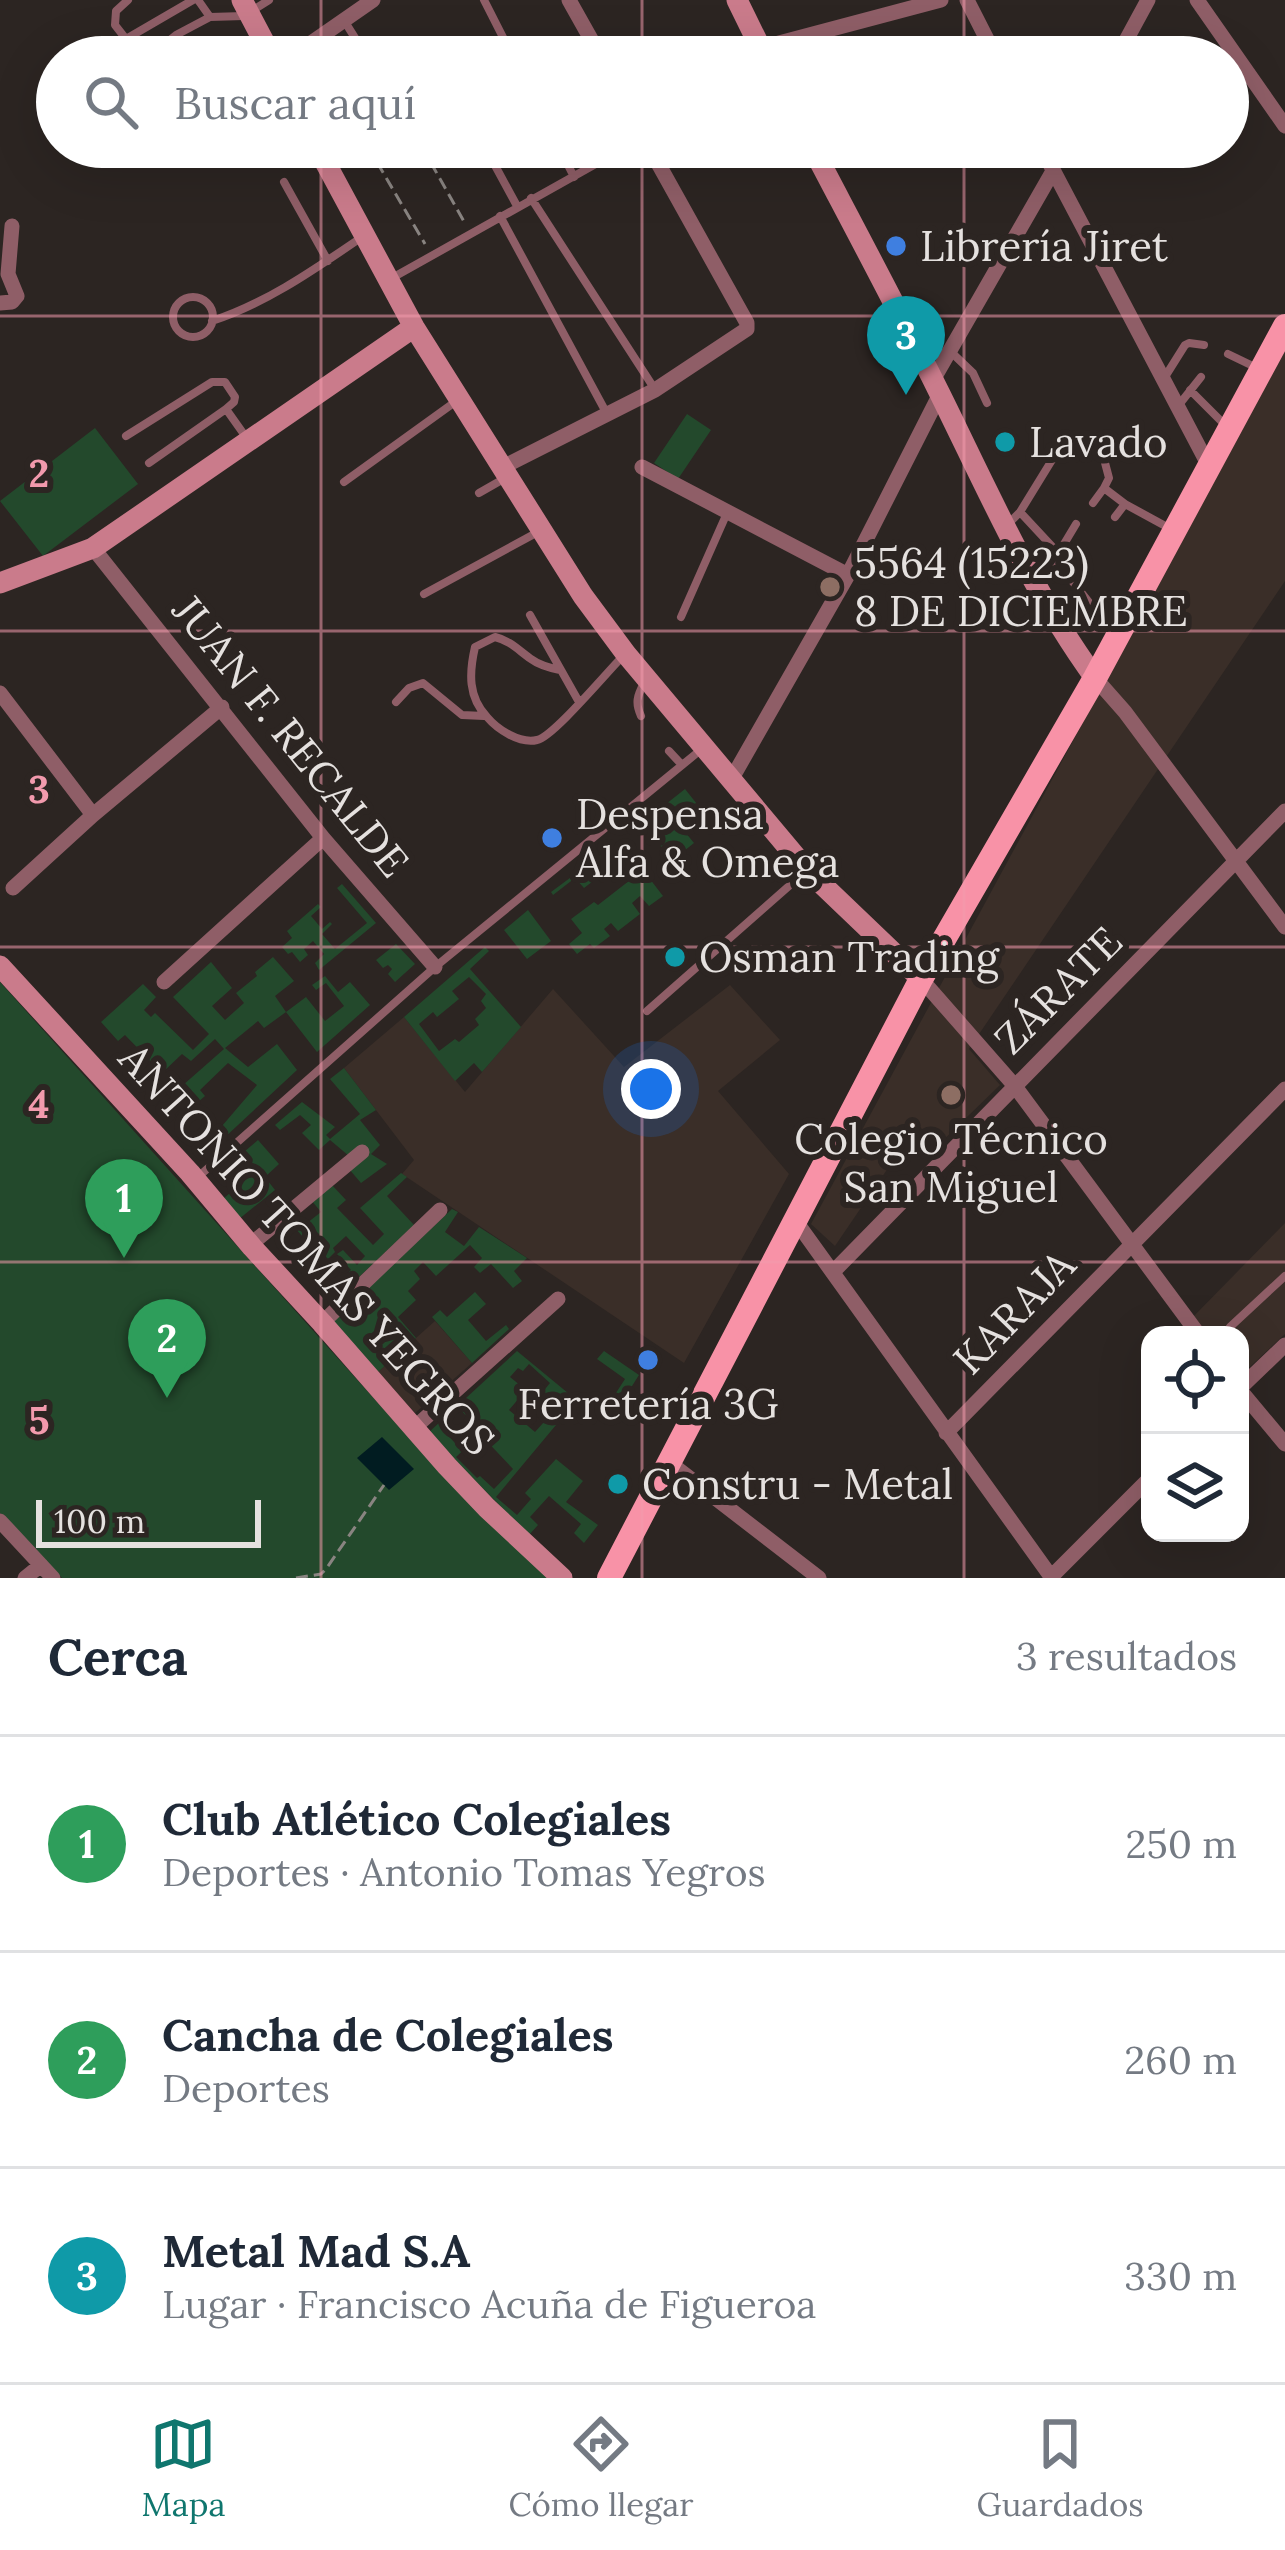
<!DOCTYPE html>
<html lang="es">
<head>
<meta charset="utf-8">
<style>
	body { margin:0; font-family:Lora,serif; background:#f6f6f7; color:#1f2937 }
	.controls { position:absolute; right:36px; bottom:36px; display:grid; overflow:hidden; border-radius:24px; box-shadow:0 12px 48px #0002 }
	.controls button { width:108px; height:108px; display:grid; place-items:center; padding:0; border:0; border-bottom:3px solid #e0e1e3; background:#fff; color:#1f2937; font:60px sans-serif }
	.scale { position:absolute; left:36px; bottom:30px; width:225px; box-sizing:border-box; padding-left:12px; border:6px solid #e5e1df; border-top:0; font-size:33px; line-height:42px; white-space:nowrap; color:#e5e1df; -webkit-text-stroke:9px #2c2522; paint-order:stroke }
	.you { position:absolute; left:651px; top:1089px; width:42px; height:42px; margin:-30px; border:9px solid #fff; border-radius:50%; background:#1a73e8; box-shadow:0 0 0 18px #1a73e833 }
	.badge { display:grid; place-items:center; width:78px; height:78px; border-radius:50%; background:#0f766e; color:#fff; font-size:39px; font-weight:700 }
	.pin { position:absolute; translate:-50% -99px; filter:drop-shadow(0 3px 6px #0008) }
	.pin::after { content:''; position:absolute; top:63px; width:42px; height:36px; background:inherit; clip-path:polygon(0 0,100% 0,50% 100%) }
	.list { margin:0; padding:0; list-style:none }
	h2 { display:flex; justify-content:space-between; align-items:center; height:156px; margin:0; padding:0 48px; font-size:51px }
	h2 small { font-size:39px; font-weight:400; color:#747a83 }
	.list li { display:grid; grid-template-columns:78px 1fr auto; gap:36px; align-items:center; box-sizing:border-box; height:216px; padding:0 48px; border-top:3px solid #e0e1e3 }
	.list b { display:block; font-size:45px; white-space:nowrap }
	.list p { margin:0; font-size:39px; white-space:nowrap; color:#747a83 }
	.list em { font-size:39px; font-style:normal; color:#747a83 }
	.icon { flex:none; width:66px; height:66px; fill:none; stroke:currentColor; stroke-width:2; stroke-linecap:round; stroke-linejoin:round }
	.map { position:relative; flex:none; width:1285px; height:1578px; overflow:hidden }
	.search { position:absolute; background:#fff; box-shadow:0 12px 48px #0002; left:36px; right:36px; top:36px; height:132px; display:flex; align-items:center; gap:30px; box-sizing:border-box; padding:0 42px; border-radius:66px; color:#747a83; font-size:45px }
	.sheet { height:804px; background:#fff }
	nav { display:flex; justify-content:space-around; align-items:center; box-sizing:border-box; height:168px; border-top:3px solid #e0e1e3; background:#fff; font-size:33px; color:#747a83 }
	nav a { display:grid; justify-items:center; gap:6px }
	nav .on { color:#0f766e }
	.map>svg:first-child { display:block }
	.built { fill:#3a2e28 }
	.green { fill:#23492c; fill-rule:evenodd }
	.water { fill:#011c21 }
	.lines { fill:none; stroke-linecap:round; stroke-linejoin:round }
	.path { stroke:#898481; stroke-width:3; stroke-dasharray:12 6; stroke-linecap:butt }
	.lane { stroke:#8f5e67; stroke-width:8 }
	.street { stroke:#8f5e67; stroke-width:15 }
	.secondary { stroke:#ca7b8b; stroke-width:21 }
	.primary { stroke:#f892a7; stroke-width:24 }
	.grid { fill:none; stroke:#f29aad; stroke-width:3; stroke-opacity:0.55 }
	.shop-dot { fill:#3f7fe0; stroke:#2c2522; stroke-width:4.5 }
	.culture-dot { fill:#0f9aa8; stroke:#2c2522; stroke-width:4.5 }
	.education-dot { fill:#8d6e63; stroke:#2c2522; stroke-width:4.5 }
	.labels { text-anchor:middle; stroke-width:12; stroke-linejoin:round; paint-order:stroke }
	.poi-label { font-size:42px; fill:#e5e1df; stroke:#2c2522; text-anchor:start }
	.street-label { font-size:42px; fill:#e5e1df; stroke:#2c2522 }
	.grid-label { font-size:39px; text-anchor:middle; font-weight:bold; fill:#f29aad; stroke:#2c2522; stroke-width:12; stroke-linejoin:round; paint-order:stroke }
</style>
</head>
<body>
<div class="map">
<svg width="1285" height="1578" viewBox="0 0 1285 1578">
	<rect width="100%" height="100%" fill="#2c2522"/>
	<!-- built -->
	<path class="built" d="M1285,350V581L969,1049L1000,1085L936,1147L918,1124L835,1246L811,1224Z
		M730,985L780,1040L718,1091L789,1174L684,1363L402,1174L414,1160L344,1068L404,1017L465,1092L553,989L624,1067Z
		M1285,1223V1334L1240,1376V1335H1204L1191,1319Z
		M435,1321L472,1363L415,1413L378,1372Z"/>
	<!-- green -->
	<path class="green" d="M687,414L711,430L678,479L654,463Z
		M95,428L138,484L43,556L0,501Z
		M685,789L697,804L676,821L694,843L679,855L682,861L676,865L642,823Z
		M620,841L630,853L584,888L575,878L553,895L551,892Z
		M643,870L663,896L649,906L640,896L632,903L640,914L618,931L611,923L604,929L610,936L594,948L590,944L577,954L569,944L582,933L571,919L594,902L598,905Z
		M342,884L376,923L319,970L315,963L324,954L313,941L304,949L308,955L300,962L292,952L288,954L282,947L292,938L287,931L318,904L321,907L311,916L322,929L330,922L332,924L322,934L335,949L367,923L337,888Z
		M528,910L551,941L527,959L504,930Z
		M396,944L415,964L395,982L388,974L392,969L388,965L383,968L376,960Z
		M485,947L489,951L470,969L521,1027L482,1072L474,1063L455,1081L404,1017ZM469,977L486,994L481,1001L486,1008L475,1019L479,1025L459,1042L455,1039L439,1051L419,1024L433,1012L437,1017L459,999L452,991Z
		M273,957L294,981L275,996L286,1012L306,997L325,1021L344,1006L326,983L316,990L312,985L325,976L338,992L350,982L370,1005L317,1052L286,1012L264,1028L258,1021L225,1048L248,1067L277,1044L297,1070L223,1139L216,1133L257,1085L228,1063L200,1090L205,1096L190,1109L174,1093L224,1049L215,1039L191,1061L182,1054L162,1073L125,1035L118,1041L101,1022L143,984L156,997L144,1010L151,1017L155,1013L193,1050L209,1034L173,997L211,962L232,988L212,1006L225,1020L244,1003L236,993L257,976L255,972Z
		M0,982L405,1433L548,1578H62L0,1513Z
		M344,1068L376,1110L360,1120L380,1145L371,1154L387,1164L361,1183L349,1169V1156L330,1140L319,1150L302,1133L311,1125L300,1115L280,1130L275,1125L302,1102L335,1127L326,1135L330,1139L360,1114L330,1079Z
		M258,1140L279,1164L265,1177L275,1190L239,1219L223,1199L252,1174L238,1157Z
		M401,1173L407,1177L387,1196L414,1225L340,1295L332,1287L351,1270L337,1254L343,1250L357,1265L365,1256L346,1236L333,1248L335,1252L328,1259L320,1250L308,1261L304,1256L323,1238L314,1229L303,1237L287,1219L291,1216L302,1227L321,1212L311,1200L331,1184L346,1200L337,1208L373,1245L384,1234L360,1208Z
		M452,1209L458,1212L445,1232L464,1246L479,1227L527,1258L514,1271L522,1281L513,1288L491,1264L480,1273L474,1267L482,1258L470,1245L436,1276L423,1262L414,1271L420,1279L408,1291L416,1300L398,1317L416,1338L378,1372L332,1321Z
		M475,1292L486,1304L468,1320L486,1341L506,1325L509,1329L472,1363L432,1317L440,1310L447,1317Z
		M517,1351L574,1398L566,1408L560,1403L553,1411L561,1419L496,1497L517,1515L531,1499L525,1493L556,1459L583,1481L566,1502L598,1525L584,1543L574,1533L581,1524L549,1496L530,1517L538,1525L529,1535L428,1433ZM529,1364L550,1383L537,1399L552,1413L535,1432L509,1410L526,1390L510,1377L518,1368L523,1371ZM461,1410L475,1426L455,1443L441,1428ZM480,1434L513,1469L494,1489L480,1476L477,1478L456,1457Z
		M604,1351L639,1375L620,1405L612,1399L625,1379L597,1359Z"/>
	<!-- water -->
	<path class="water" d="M382,1437L414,1469L389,1490L357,1458Z"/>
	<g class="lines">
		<!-- path -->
		<path class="path" d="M368,147L425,244
			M422,147L466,225
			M296,1578L321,1574L326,1569L384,1485"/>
		<!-- lane -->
		<path class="lane" d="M128,0L116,11L115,25L140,57L151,55L176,35L210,17L198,0
			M484,0L513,57
			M250,12L269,0
			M210,17L244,16
			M345,22L367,57
			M126,39L193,0
			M413,57L431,47L436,57
			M485,147L517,206
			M559,147L574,177
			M131,156L152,163L173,162L194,157L234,155L255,147
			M284,182L328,261
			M531,198L654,388
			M500,216L607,414
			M392,278L626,147
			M173 317a20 20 0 1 1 40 0a20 20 0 1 1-40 0Z
			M212,321C267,303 315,269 362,237
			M951,352L973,373L987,403
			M1228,354L1255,367
			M1163,380L1185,345L1189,343L1204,345
			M1190,390L1225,425
			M1178,406L1201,377
			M126,436L212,382H225L235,397L234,402L226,409
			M149,463L226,409L248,440
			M344,482L455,402
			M479,493L507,477
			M1093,503L1104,488L1125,504L1169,528
			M1020,512L1060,555L1073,582L1114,634
			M1115,517L1125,504
			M1008,524L1020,512L1060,447L1067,443L1076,444L1104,459L1109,478L1104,488
			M1074,580L1086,560
			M1040,584L1076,524
			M424,594L538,532
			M530,615L579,702
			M681,617L727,513
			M560,670C550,668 539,665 531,659C518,650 511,641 495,637L475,647C469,673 468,697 487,717C498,730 520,744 537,740C553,737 607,672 624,655
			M396,702L409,688L423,683L462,715L484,716
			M641,716C635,703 637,696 644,683
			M669,751L682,765
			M647,1011L806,871
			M198,1177L435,967L703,748
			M1230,1327L1285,1276"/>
		<!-- street -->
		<path class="street" d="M569,0L601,57
			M967,0L996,57
			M1197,0L1285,126
			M291,57L373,0
			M744,57L760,48L941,0
			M1117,57L1148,0
			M1041,147L1210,468
			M0,303L12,302L17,296L8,274L12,226
			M933,380L1053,171
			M503,467L655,390L747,329V323L649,147
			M642,467L848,575
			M93,548L323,838L435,967
			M1095,678L1125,712L1285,927
			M0,693L93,815
			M731,780L848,575L940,394
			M13,888L93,815L222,707
			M921,979L1014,1085L1199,1335
			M164,982L323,838
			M795,1220L1052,1578
			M250,1245L362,1152
			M833,1272L1285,811
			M322,1323L440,1210
			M1240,1388L1285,1345
			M1240,1390L1285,1444
			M413,1429L558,1299
			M946,1433L1285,1089
			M670,1463L819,1578
			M0,1521L53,1578
			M1051,1577L1150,1478
			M25,1578L41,1565"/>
		<!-- secondary -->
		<path class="secondary" d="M242,0L272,57
			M737,0L765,57
			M317,147L414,327L583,596L626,654L807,870L921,979
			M812,147C855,229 899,311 940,394C988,491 1031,590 1095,678
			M0,583L93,548L414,327
			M0,966L190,1173L252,1247L322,1323L447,1466L487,1508L562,1578"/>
		<!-- primary -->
		<path class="primary" d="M609,1578L921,979L1095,678L1285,326"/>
	</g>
	<!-- grid -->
	<path class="grid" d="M321,0V57M642,0V57M964,0V57M321,147V1578M642,147V1578M964,147V1578M0,316H1285M0,631H1285M0,947H1285M0,1262H1285"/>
	<!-- markers -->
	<g class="shop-dot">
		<circle cx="896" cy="246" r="12"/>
		<circle cx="552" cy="838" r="12"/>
		<circle cx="648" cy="1360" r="12"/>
	</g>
	<g class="culture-dot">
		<circle cx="1005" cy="442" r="12"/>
		<circle cx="675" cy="957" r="12"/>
		<circle cx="618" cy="1484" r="12"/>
	</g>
	<g class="education-dot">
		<circle cx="830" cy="587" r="12"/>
		<circle cx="951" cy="1095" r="12"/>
	</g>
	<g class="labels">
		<!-- poi labels -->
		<g class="poi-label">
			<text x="920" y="261">Librería Jiret</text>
			<text x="1029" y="457">Lavado</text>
			<text x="854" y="578">5564 (15223)<tspan x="854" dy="48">8 DE DICIEMBRE</tspan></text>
			<text x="576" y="829">Despensa<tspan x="576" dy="48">Alfa &amp; Omega</tspan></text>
			<text x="699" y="972">Osman Trading</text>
			<text x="951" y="1154" text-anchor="middle">Colegio Técnico<tspan x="951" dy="48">San Miguel</tspan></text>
			<text x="648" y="1419" text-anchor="middle">Ferretería 3G</text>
			<text x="642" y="1499">Constru - Metal</text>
		</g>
		<!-- street labels -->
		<g class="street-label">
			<text transform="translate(291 736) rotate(51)" y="15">JUAN F. RECALDE</text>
			<text transform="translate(1058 990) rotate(-45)" y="15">ZÁRATE</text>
			<text transform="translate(307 1249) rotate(48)" y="15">ANTONIO TOMAS YEGROS</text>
			<text transform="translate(1014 1312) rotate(-46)" y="15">KARAJA</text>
		</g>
	</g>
	<g class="grid-label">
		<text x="39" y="487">2</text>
		<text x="39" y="803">3</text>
		<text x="39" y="1118">4</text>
		<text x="39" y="1434">5</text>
	</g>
</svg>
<div class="controls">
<button><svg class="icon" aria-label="locate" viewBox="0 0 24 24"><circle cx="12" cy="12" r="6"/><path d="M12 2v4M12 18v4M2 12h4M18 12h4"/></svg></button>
<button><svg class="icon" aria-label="layers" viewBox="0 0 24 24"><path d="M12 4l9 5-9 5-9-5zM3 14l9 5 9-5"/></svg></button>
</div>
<div class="scale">100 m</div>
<div class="you"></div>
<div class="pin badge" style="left:124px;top:1258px;background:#2e9e5b">1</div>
<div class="pin badge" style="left:167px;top:1398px;background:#2e9e5b">2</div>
<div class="pin badge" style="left:906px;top:395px;background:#0f9aa8">3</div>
<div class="search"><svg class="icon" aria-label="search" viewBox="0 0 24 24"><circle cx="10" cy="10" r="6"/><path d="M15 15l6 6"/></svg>Buscar aquí</div>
</div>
<section class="sheet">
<h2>Cerca<small>3 resultados</small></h2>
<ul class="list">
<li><span class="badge" style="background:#2e9e5b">1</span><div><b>Club Atlético Colegiales</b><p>Deportes · Antonio Tomas Yegros</p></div><em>250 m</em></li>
<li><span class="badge" style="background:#2e9e5b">2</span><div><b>Cancha de Colegiales</b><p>Deportes</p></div><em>260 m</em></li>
<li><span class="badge" style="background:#0f9aa8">3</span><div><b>Metal Mad S.A</b><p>Lugar · Francisco Acuña de Figueroa</p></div><em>330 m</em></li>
</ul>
</section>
<nav>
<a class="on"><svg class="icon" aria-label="map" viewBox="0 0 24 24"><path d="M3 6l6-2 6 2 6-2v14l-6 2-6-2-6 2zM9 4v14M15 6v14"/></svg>Mapa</a>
<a><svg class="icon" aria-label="directions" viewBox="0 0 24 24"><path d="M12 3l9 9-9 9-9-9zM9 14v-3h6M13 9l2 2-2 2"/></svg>Cómo llegar</a>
<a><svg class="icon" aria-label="saved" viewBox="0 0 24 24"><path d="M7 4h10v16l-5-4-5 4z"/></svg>Guardados</a>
</nav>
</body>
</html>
